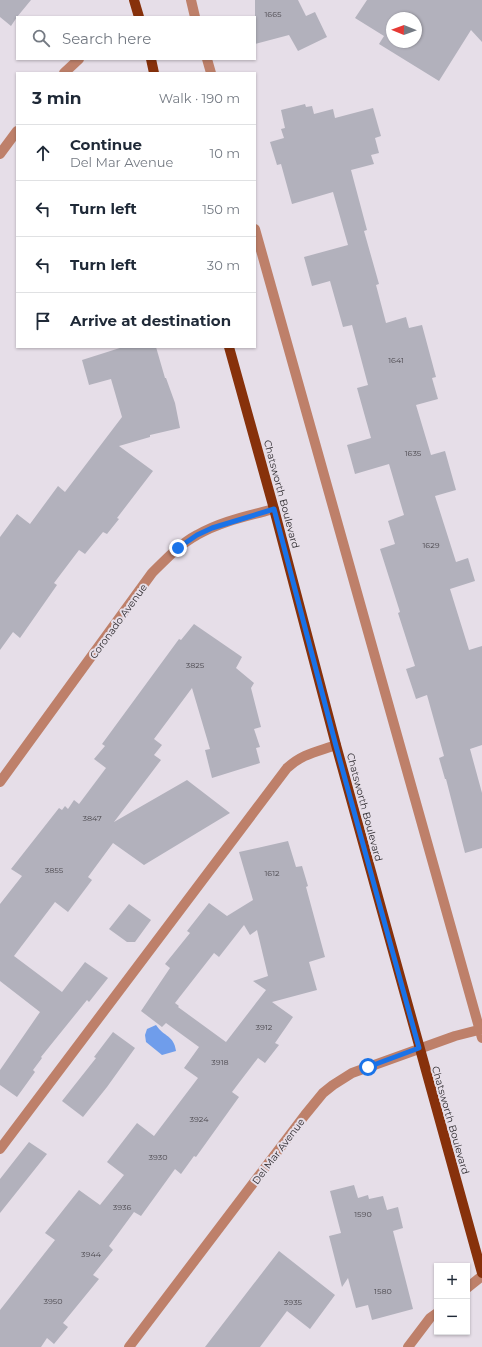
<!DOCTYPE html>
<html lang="en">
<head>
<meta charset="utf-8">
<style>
	body { margin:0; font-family:Montserrat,sans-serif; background:#f2f2f3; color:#1f2937 }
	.controls { position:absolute; right:12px; bottom:12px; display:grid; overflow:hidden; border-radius:0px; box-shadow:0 1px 3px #0004 }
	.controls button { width:36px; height:36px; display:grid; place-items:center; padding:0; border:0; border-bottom:1px solid #e0e1e3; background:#fff; color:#1f2937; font:20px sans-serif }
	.compass { position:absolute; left:386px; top:12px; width:36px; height:36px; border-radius:50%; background:#fff; box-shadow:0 1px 3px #0004; rotate:271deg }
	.stop { position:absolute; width:12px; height:12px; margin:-9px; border:3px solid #1a73e8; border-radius:50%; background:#fff }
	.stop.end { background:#1a73e8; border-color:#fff; box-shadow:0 1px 4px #0008 }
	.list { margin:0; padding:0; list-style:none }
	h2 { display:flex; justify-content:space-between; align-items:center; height:52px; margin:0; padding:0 16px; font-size:17px }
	h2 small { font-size:13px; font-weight:400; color:#747a83 }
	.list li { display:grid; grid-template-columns:26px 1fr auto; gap:12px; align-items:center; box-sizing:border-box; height:56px; padding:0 16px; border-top:1px solid #e0e1e3 }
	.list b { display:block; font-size:15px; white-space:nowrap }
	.list p { margin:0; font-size:13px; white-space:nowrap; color:#747a83 }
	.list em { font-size:13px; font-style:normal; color:#747a83 }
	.icon { flex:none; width:22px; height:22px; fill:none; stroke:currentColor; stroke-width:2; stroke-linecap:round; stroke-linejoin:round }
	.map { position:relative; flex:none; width:482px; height:1347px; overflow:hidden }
	.search { position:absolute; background:#fff; box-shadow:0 1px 3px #0004; left:16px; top:16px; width:240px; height:44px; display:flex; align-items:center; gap:10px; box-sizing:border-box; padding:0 14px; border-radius:0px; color:#747a83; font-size:15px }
	.panel { position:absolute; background:#fff; box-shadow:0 1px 3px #0004; left:16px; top:72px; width:240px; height:276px; border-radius:0px }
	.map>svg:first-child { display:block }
	.water { fill:#6f9deb }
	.building { fill:#b2b1bc; fill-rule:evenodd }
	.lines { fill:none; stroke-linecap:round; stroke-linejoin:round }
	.minor { stroke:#be806a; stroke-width:10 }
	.major { stroke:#87310b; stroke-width:10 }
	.route { stroke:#1a73e8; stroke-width:5 }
	.labels { text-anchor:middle; stroke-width:4; stroke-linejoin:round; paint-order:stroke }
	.number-label { font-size:8px; fill:#4d4a50 }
	.street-label { font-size:10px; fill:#2b282c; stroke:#e6dee8 }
</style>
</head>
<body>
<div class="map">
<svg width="482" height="1347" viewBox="0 0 482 1347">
	<rect width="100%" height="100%" fill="#e6dee8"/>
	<!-- water -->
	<path class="water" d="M156,1025C164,1037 174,1035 176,1051L162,1055L146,1042L145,1035L147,1029Z"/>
	<!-- building -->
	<path class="building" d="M0,0H31L17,17L11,26L0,17Z
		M255,0H298L306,16L315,12L327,37L298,51L289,35L255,44Z
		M367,0H482V42L471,30L439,81L379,44L384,36L355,18ZM392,18H416V42H392Z
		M305,104L306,107L312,106L314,114L333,109L335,118L373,108L381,136L375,138L379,153L371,155L374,164L351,170L367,230L364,231L379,284L376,285L386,323L406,317L409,328L422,325L436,377L432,378L438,399L416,405L431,455L445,451L456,490L435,496L456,562L468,558L475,581L450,589L469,650L482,646V745L470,749L482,793V848L465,853L446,779H445L439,758L444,756L427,695L416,699L406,669L415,666L398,613L400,612L380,549L395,544L388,521L404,515L389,464L355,474L347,445L371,438L357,388L368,385L352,325L343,327L330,281L312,286L304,257L348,245L333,192L292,204L281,164L277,165L270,142L284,138L281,129L285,128L281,110Z
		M123,347H156L165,378H166L175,403L180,428L150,435V437L119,446L153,471L117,518L119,519L107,534L103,532L85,554L79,550L54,583L57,585L20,638L13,632L0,650V537L17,514L30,524L58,486L65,492L122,417L111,379L89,385L82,360Z
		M194,624L242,657L236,668L254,683L251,688L261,727L254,729L260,747L256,748L260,763L212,778L205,750L210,749L192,688L154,739L162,745L154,755L161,760L114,822L187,780L230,813L144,865L113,843L88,877L92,880L68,912L55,902L14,956L62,992L85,962L108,978L89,1002L87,1000L41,1057L42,1058L33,1070L35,1072L17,1097L0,1085V1070L40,1012L0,981V904L22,876L11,869L59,808L62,810L65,806L68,809L74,800L79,804L106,768L94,759L105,746L102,744L179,639L181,640Z
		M288,841L296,867L302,866L308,886L306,887L325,957L309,962L317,990L272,1002L293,1017L275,1043L279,1045L265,1063L258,1058L232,1092L239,1097L196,1157L194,1156L181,1174L175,1169L141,1216L134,1212L109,1246L113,1250L93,1275L99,1279L63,1323L68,1327L54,1344L47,1338L41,1347H0V1310L55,1240L45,1233L79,1190L100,1205L124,1175L107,1162L137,1123L154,1136L198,1078L184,1068L199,1047L166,1023L162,1027L141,1011L170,968L165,964L190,933L187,931L209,903L227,916L253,900L239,852ZM244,925L250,935L257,930L268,976L253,981L266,990L226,1042L178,1007L179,1006L175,1003L214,953L219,957Z
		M129,904L151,920L135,942H127L109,929Z
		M113,1032L135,1048L107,1087L83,1117L62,1101L96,1058L94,1057Z
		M29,1142L47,1154L0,1213V1179Z
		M354,1185L358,1198L368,1195L369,1199L383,1196L387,1210L398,1207L403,1228L393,1231L413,1309L372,1320L368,1305L356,1308L348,1278L342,1287L329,1236L341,1233L330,1191Z
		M279,1251L335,1295L310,1329L287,1311L260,1347H205Z"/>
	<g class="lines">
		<!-- minor -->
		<path class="minor" d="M191,0L195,17
			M207,59L211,73
			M64,73L79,59
			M0,154L17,131
			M255,229L482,1038
			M0,782L152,573C166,559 180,544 197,535C221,521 248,516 274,509
			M0,1149L287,768C302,754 316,752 336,745
			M467,1288L482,1276
			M129,1347L305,1115L323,1093L333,1085L352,1073L455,1036L482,1029
			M408,1347L430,1318L437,1313"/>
		<!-- major -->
		<path class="major" d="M134,0L139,17
			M151,59L154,73
			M229,347L274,509L336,745L482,1273"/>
	</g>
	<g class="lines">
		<!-- route -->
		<path class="route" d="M178,548L197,535L212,528L274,509L336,746L419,1048L368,1067"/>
	</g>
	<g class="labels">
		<!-- number labels -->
		<g class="number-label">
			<text x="273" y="17">1665</text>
			<text x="396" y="363">1641</text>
			<text x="413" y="456">1635</text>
			<text x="431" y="548">1629</text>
			<text x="195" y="668">3825</text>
			<text x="92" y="821">3847</text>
			<text x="54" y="873">3855</text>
			<text x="272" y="876">1612</text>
			<text x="264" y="1030">3912</text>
			<text x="220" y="1065">3918</text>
			<text x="199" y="1122">3924</text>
			<text x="158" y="1160">3930</text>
			<text x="122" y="1210">3936</text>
			<text x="363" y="1217">1590</text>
			<text x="91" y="1257">3944</text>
			<text x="383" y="1294">1580</text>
			<text x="53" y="1304">3950</text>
			<text x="293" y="1305">3935</text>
		</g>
		<!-- street labels -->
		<g class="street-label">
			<text transform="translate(282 494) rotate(75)" y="4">Chatsworth Boulevard</text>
			<text transform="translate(118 621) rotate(-54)" y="4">Coronado Avenue</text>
			<text transform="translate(365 807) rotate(75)" y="4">Chatsworth Boulevard</text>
			<text transform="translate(451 1120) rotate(74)" y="4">Chatsworth Boulevard</text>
			<text transform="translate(278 1151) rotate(-53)" y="4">Del Mar Avenue</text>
		</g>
	</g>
</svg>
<div class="controls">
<button>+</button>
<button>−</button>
</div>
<svg class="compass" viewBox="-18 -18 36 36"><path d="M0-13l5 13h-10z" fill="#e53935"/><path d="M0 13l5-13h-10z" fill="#747a83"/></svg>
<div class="stop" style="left:368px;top:1067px"></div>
<div class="stop end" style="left:178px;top:548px"></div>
<div class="search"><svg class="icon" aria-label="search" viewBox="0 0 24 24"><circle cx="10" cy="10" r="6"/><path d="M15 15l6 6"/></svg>Search here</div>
<section class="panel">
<h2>3 min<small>Walk · 190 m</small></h2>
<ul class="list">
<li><svg class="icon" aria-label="ahead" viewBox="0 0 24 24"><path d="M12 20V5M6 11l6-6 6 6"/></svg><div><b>Continue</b><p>Del Mar Avenue</p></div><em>10 m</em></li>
<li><svg class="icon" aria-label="left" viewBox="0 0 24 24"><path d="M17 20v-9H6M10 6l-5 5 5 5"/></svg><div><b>Turn left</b></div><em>150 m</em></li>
<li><svg class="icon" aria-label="left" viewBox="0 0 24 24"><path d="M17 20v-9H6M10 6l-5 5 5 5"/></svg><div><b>Turn left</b></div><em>30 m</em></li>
<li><svg class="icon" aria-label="arrive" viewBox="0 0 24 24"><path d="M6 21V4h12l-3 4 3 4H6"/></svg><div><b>Arrive at destination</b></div></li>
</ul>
</section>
</div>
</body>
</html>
